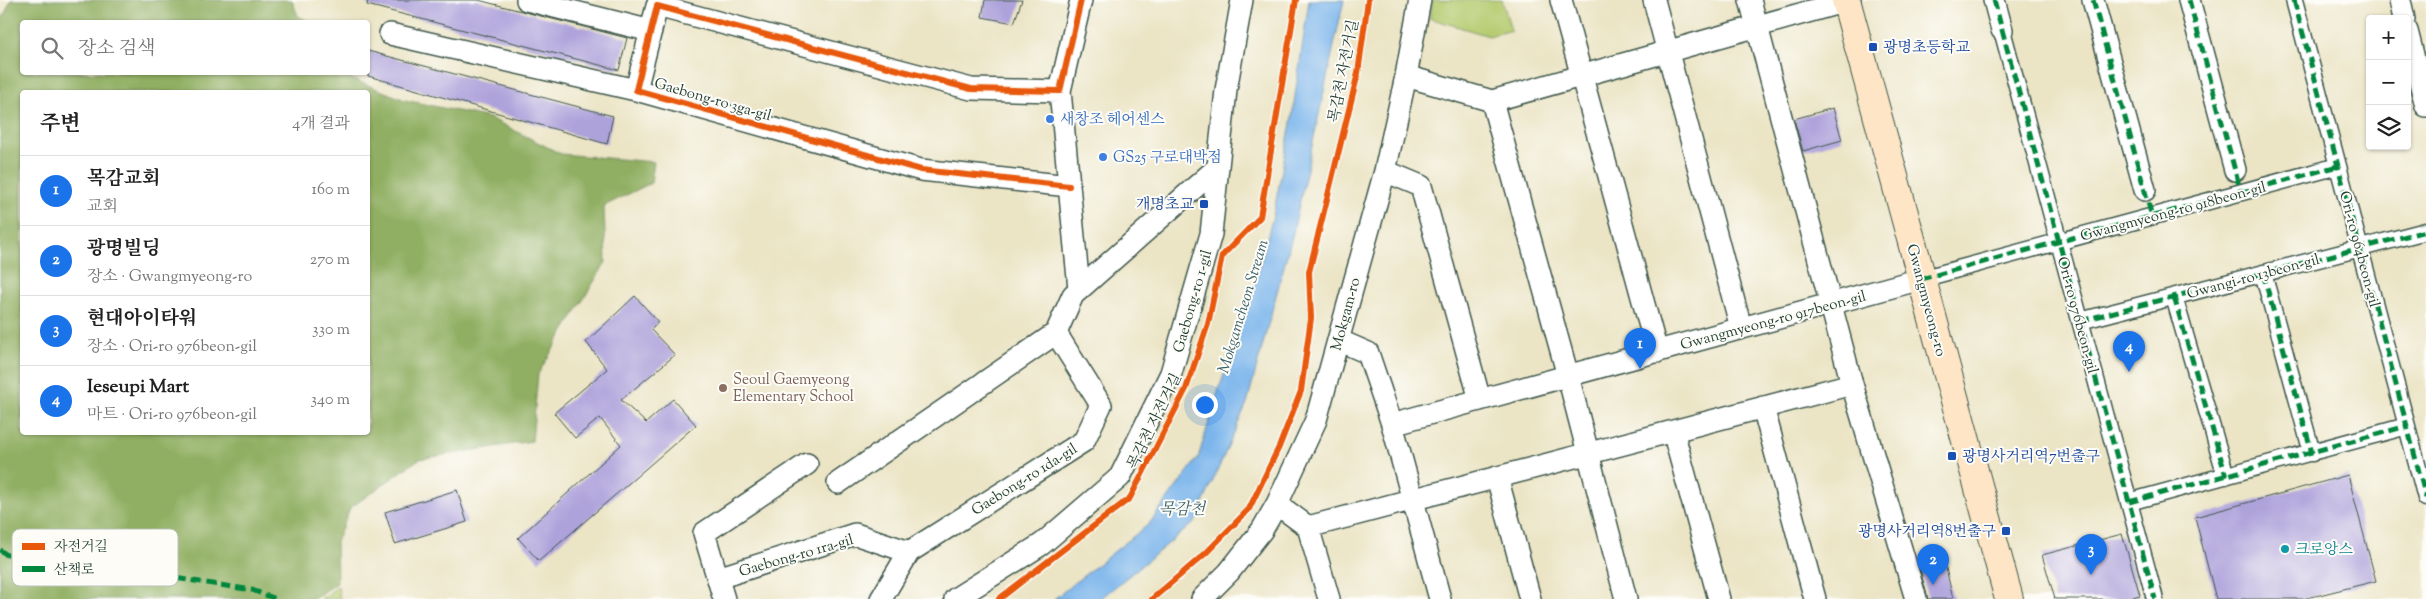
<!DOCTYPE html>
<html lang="ko">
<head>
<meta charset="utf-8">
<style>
	body { margin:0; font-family:"Sorts Mill Goudy","Noto Serif KR",serif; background:#f6f6f6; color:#222 }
	.controls { position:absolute; right:15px; top:15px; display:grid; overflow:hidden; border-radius:5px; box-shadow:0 1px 4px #0004 }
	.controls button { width:45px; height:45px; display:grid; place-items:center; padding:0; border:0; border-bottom:1px solid #e0e0e0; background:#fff; color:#222; font:25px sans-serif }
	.you { position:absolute; left:1204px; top:404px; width:18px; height:18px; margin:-12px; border:4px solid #fff; border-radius:50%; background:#1a73e8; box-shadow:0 0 0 8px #1a73e833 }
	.badge { display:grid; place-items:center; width:32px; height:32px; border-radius:50%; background:#1a73e8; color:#fff; font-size:16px; font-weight:700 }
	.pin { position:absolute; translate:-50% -41px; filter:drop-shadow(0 1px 2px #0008) }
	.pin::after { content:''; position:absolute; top:26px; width:18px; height:15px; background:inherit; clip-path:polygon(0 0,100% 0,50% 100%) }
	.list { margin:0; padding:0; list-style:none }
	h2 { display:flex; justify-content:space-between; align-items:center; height:65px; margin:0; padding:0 20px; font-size:21px }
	h2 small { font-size:16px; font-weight:400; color:#767676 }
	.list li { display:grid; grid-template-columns:32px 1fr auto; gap:15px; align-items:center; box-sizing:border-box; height:70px; padding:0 20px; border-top:1px solid #e0e0e0 }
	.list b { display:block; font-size:19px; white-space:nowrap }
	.list p { margin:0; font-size:16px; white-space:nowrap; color:#767676 }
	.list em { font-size:16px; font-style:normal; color:#767676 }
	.icon { flex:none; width:28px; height:28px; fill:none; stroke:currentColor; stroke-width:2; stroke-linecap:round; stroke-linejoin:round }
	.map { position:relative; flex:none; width:2426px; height:599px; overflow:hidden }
	.search { position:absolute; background:#fff; box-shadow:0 1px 4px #0004; left:20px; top:20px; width:350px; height:55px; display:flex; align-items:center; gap:12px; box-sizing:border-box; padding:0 18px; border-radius:5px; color:#767676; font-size:19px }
	.panel { position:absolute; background:#fff; box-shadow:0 1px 4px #0004; left:20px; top:90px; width:350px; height:345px; border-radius:5px }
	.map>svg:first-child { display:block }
	.green { fill:#b5cb70; stroke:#6a8452 }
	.forest { fill:#90af62; stroke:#58764b; fill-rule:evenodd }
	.water { fill:#7bb5ec; stroke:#4d7990 }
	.building { fill:#aea2db }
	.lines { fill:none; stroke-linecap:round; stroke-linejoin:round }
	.pedestrian-casing { stroke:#3e564a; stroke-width:19 }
	.minor-casing { stroke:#3e564a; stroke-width:24 }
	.secondary-casing { stroke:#3e564a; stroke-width:30 }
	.pedestrian { stroke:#fff; stroke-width:16 }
	.minor { stroke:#fff; stroke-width:21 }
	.secondary { stroke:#fde5c5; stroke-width:28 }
	.quiet { stroke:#00873e; stroke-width:5; stroke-dasharray:10 5; stroke-linecap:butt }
	.cycleway-casing { stroke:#fdfcf7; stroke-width:9 }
	.cycleway { stroke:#e8590c; stroke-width:6 }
	.transit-dot { fill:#1a4fb4; stroke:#fdfcf7; stroke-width:2 }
	.shop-dot { fill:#3f7fe0; stroke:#fdfcf7; stroke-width:2 }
	.education-dot { fill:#8d6e63; stroke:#fdfcf7; stroke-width:2 }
	.culture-dot { fill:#0f9aa8; stroke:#fdfcf7; stroke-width:2 }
	.labels { text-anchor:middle; stroke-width:4; stroke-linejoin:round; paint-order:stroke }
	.transit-label { font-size:15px; fill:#164399; stroke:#fdfcf7; text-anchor:start }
	.street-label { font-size:15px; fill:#1f3d34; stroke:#fdfcf7 }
	.shop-label { font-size:15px; fill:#366cbe; stroke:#fdfcf7; text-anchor:start }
	.education-label { font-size:15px; fill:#785e54; stroke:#fdfcf7; text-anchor:start }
	.culture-label { font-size:15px; fill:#0d838f; stroke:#fdfcf7; text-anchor:start }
	.water-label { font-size:16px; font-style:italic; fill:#3b616b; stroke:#fdfcf7 }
	.key { fill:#fdfcf7; stroke:#bac3bc; stroke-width:1 }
	.key-label { font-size:14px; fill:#1f3d34 }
</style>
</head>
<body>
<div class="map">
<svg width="2426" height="599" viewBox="0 0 2426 599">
	<rect width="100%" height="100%" fill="#fdfcf7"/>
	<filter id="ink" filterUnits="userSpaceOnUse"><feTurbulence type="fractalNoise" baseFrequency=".02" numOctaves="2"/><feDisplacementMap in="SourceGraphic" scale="10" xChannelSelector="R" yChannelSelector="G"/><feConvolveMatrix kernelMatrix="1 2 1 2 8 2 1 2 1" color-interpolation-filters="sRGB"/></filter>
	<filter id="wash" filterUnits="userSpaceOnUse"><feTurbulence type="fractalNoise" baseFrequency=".0096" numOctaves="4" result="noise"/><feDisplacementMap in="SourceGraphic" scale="20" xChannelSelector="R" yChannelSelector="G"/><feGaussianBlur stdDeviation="1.12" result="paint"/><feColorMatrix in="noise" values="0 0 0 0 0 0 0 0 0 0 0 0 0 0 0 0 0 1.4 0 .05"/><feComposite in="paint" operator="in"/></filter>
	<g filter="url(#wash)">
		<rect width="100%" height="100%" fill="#ebe4c5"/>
		<!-- green -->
		<path class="green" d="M1433,0H1502L1511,30L1489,36L1429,18Z
			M338,586L340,599H321Z"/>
		<!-- forest -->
		<path class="forest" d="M11,0H292L298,16L310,22H22V72L337,73L405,100L490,118L561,154L654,162L651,183L604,206L606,262L538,374L532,441L419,459L350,508L336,542L337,583L314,599H0V24ZM22,92H368V432H22Z"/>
		<!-- water -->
		<path class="water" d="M1309,0H1344L1293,233L1247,403L1195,522L1100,599H1054L1149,524L1198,458L1218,392L1250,300L1273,216L1291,123Z"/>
		<g id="blocks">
			<!-- building -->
			<path class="building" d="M368,0H478L627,38L619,70L367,5Z
				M985,0H1022L1014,23L982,17Z
				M368,51L613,116L607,144L368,76Z
				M1833,108L1842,140L1803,151L1794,119Z
				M635,296L658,322L651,330L675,355L621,400L646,423L673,399L696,425L539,561L518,538L621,445L600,418L575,438L554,413L607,369L586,342Z
				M2348,475L2376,581L2303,599H2216L2195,517Z
				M457,490L467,522L395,544L385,512Z
				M2122,534L2140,595L2126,599H2055L2042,555Z
				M1945,564L1953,599H1928L1920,569Z"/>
		</g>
	</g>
	<g filter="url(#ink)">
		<use href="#blocks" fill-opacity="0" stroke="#3e564a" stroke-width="1"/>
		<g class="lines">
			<defs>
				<path id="pedestrian" d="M2294,0L2426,498
					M2002,30L2155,599
					M2263,273L2312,453
					M1921,279L2338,166
					M2174,297L2226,476
					M2080,321L2426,231
					M2129,502L2407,426"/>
				<path id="minor" d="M527,0L651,31
					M1561,0L1657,352
					M1654,0L1741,328
					M1750,0L1852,384L1916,599
					M1994,0L2002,30
					M2093,0L2145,190
					M2189,0L2235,170
					M2400,0L2404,19
					M2407,31L2426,106
					M390,34L636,90
					M1406,76L1492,101L1850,0
					M1060,91L1079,289
					M1492,101L1568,376L1626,599
					M1385,171L1421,186L1480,400
					M1069,186L921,170L636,90L657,6L971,89L1060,91L1081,0
					M1338,340L1368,353L1392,424L1440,599
					M1763,407L1815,599
					M1392,424L1921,279
					M1673,431L1719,599
					M1497,477L1530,599
					M838,483L1056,333L1073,295L1218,167
					M1277,504L1308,527L1329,599
					M1308,527L1852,384
					M718,578L855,534L909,552
					M724,599L704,533L807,464
					M881,599L909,552L1084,441L1101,405L1056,333
					M955,599L1042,544L1120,477L1171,373L1211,234L1226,90L1242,0
					M1202,599L1229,572L1262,530L1277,504L1316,420L1385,171L1406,76L1420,0"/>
				<path id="secondary" d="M1846,0L2009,599"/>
			</defs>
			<!-- pedestrian casing -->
			<use href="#pedestrian" class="pedestrian-casing"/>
			<!-- minor casing -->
			<use href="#minor" class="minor-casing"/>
			<!-- secondary casing -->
			<use href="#secondary" class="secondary-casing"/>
			<!-- pedestrian -->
			<use href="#pedestrian" class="pedestrian"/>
			<!-- minor -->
			<use href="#minor" class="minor"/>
			<!-- secondary -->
			<use href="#secondary" class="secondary"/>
			<!-- quiet -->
			<path class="quiet" d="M1994,0L2155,599
				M2093,0L2152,217
				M2189,0L2241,193
				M2294,0L2426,498
				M2263,273L2312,453
				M1921,279L2338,166
				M2174,297L2226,476
				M2080,321L2426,231
				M2129,502L2407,426
				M0,550L7,555L104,567L252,590L276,599"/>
			<defs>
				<path id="cycleway" d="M1069,186L921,170L636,90L657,6L971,89L1060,91L1081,0
					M999,599L1130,498L1186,389L1208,324L1222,256L1260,217L1296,0
					M1152,599L1206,553L1249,509L1279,447L1301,391L1311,318L1309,272L1358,73L1368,0"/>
			</defs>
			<!-- cycleway casing -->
			<use href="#cycleway" class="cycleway-casing"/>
			<!-- cycleway -->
			<use href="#cycleway" class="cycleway"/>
		</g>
	</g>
	<!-- markers -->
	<g class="transit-dot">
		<rect x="1868" y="42" width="10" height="10" rx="2.5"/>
		<rect x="1199" y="199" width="10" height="10" rx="2.5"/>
		<rect x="1947" y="451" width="10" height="10" rx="2.5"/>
		<rect x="2001" y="526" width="10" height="10" rx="2.5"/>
	</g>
	<g class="shop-dot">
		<circle cx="1050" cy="119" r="5"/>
		<circle cx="1103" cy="157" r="5"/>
	</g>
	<circle class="education-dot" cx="723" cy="388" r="5"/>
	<circle class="culture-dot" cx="2285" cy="549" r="5"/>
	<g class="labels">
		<!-- transit labels -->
		<g class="transit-label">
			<text x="1883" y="52">광명초등학교</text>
			<text x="1194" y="209" text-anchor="end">개명초교</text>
			<text x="1962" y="461">광명사거리역7번출구</text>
			<text x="1996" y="536" text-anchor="end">광명사거리역8번출구</text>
		</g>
		<!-- street labels -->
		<g class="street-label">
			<text transform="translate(1343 71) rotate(-79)" y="5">목감천 자전거길</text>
			<text transform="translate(713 99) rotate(16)" y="5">Gaebong-ro 3ga-gil</text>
			<text transform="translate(2173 211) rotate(-15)" y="5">Gwangmyeong-ro 918beon-gil</text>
			<text transform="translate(2360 249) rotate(75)" y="5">Ori-ro 964beon-gil</text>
			<text transform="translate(2253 276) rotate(-15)" y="5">Gwangi-ro 13beon-gil</text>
			<text transform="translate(1927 300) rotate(75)" y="5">Gwangmyeong-ro</text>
			<text transform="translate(1192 301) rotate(-74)" y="5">Gaebong-ro 1-gil</text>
			<text transform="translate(1345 314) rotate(-75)" y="5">Mokgam-ro</text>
			<text transform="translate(2078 315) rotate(75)" y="5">Ori-ro 976beon-gil</text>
			<text transform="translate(1773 320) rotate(-15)" y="5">Gwangmyeong-ro 917beon-gil</text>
			<text transform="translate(1154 421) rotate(-64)" y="5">목감천 자전거길</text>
			<text transform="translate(1024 479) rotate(-32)" y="5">Gaebong-ro 1da-gil</text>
			<text transform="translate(796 555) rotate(-16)" y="5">Gaebong-ro 1ra-gil</text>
		</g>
		<!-- shop labels -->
		<g class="shop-label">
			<text x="1060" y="124">새창조 헤어센스</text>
			<text x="1113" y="162">GS25 구로대박점</text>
		</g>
		<!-- education labels -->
		<g class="education-label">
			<text x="733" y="384">Seoul Gaemyeong<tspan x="733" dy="17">Elementary School</tspan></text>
		</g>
		<!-- culture labels -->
		<g class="culture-label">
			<text x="2295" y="554">크로앙스</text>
		</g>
		<!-- water labels -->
		<g class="water-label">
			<text transform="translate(1242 306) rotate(-73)" y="6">Mokgamcheon Stream</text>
			<text x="1182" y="514">목감천</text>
		</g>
	</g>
	<!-- legend -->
	<rect x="12" y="529" width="166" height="57" rx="8" class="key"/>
	<rect x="22" y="543" width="23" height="7" fill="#e8590c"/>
	<rect x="22" y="566" width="23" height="6" fill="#00873e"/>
	<g class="key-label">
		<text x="54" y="551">자전거길</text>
		<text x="54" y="574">산책로</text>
	</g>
</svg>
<div class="controls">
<button>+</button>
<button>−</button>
<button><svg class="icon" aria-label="layers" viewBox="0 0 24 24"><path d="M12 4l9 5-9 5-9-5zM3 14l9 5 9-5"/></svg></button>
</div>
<div class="you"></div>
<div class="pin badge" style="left:1640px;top:369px">1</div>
<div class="pin badge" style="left:1933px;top:585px">2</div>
<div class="pin badge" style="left:2091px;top:575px">3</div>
<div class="pin badge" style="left:2129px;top:372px">4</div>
<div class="search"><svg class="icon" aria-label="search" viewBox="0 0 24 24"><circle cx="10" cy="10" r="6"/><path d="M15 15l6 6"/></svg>장소 검색</div>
<section class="panel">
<h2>주변<small>4개 결과</small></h2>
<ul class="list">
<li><span class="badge">1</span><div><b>목감교회</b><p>교회</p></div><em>160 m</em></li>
<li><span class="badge">2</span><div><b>광명빌딩</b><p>장소 · Gwangmyeong-ro</p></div><em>270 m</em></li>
<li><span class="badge">3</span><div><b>현대아이타워</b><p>장소 · Ori-ro 976beon-gil</p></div><em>330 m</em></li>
<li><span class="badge">4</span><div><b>Ieseupi Mart</b><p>마트 · Ori-ro 976beon-gil</p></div><em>340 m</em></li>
</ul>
</section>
</div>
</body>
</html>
